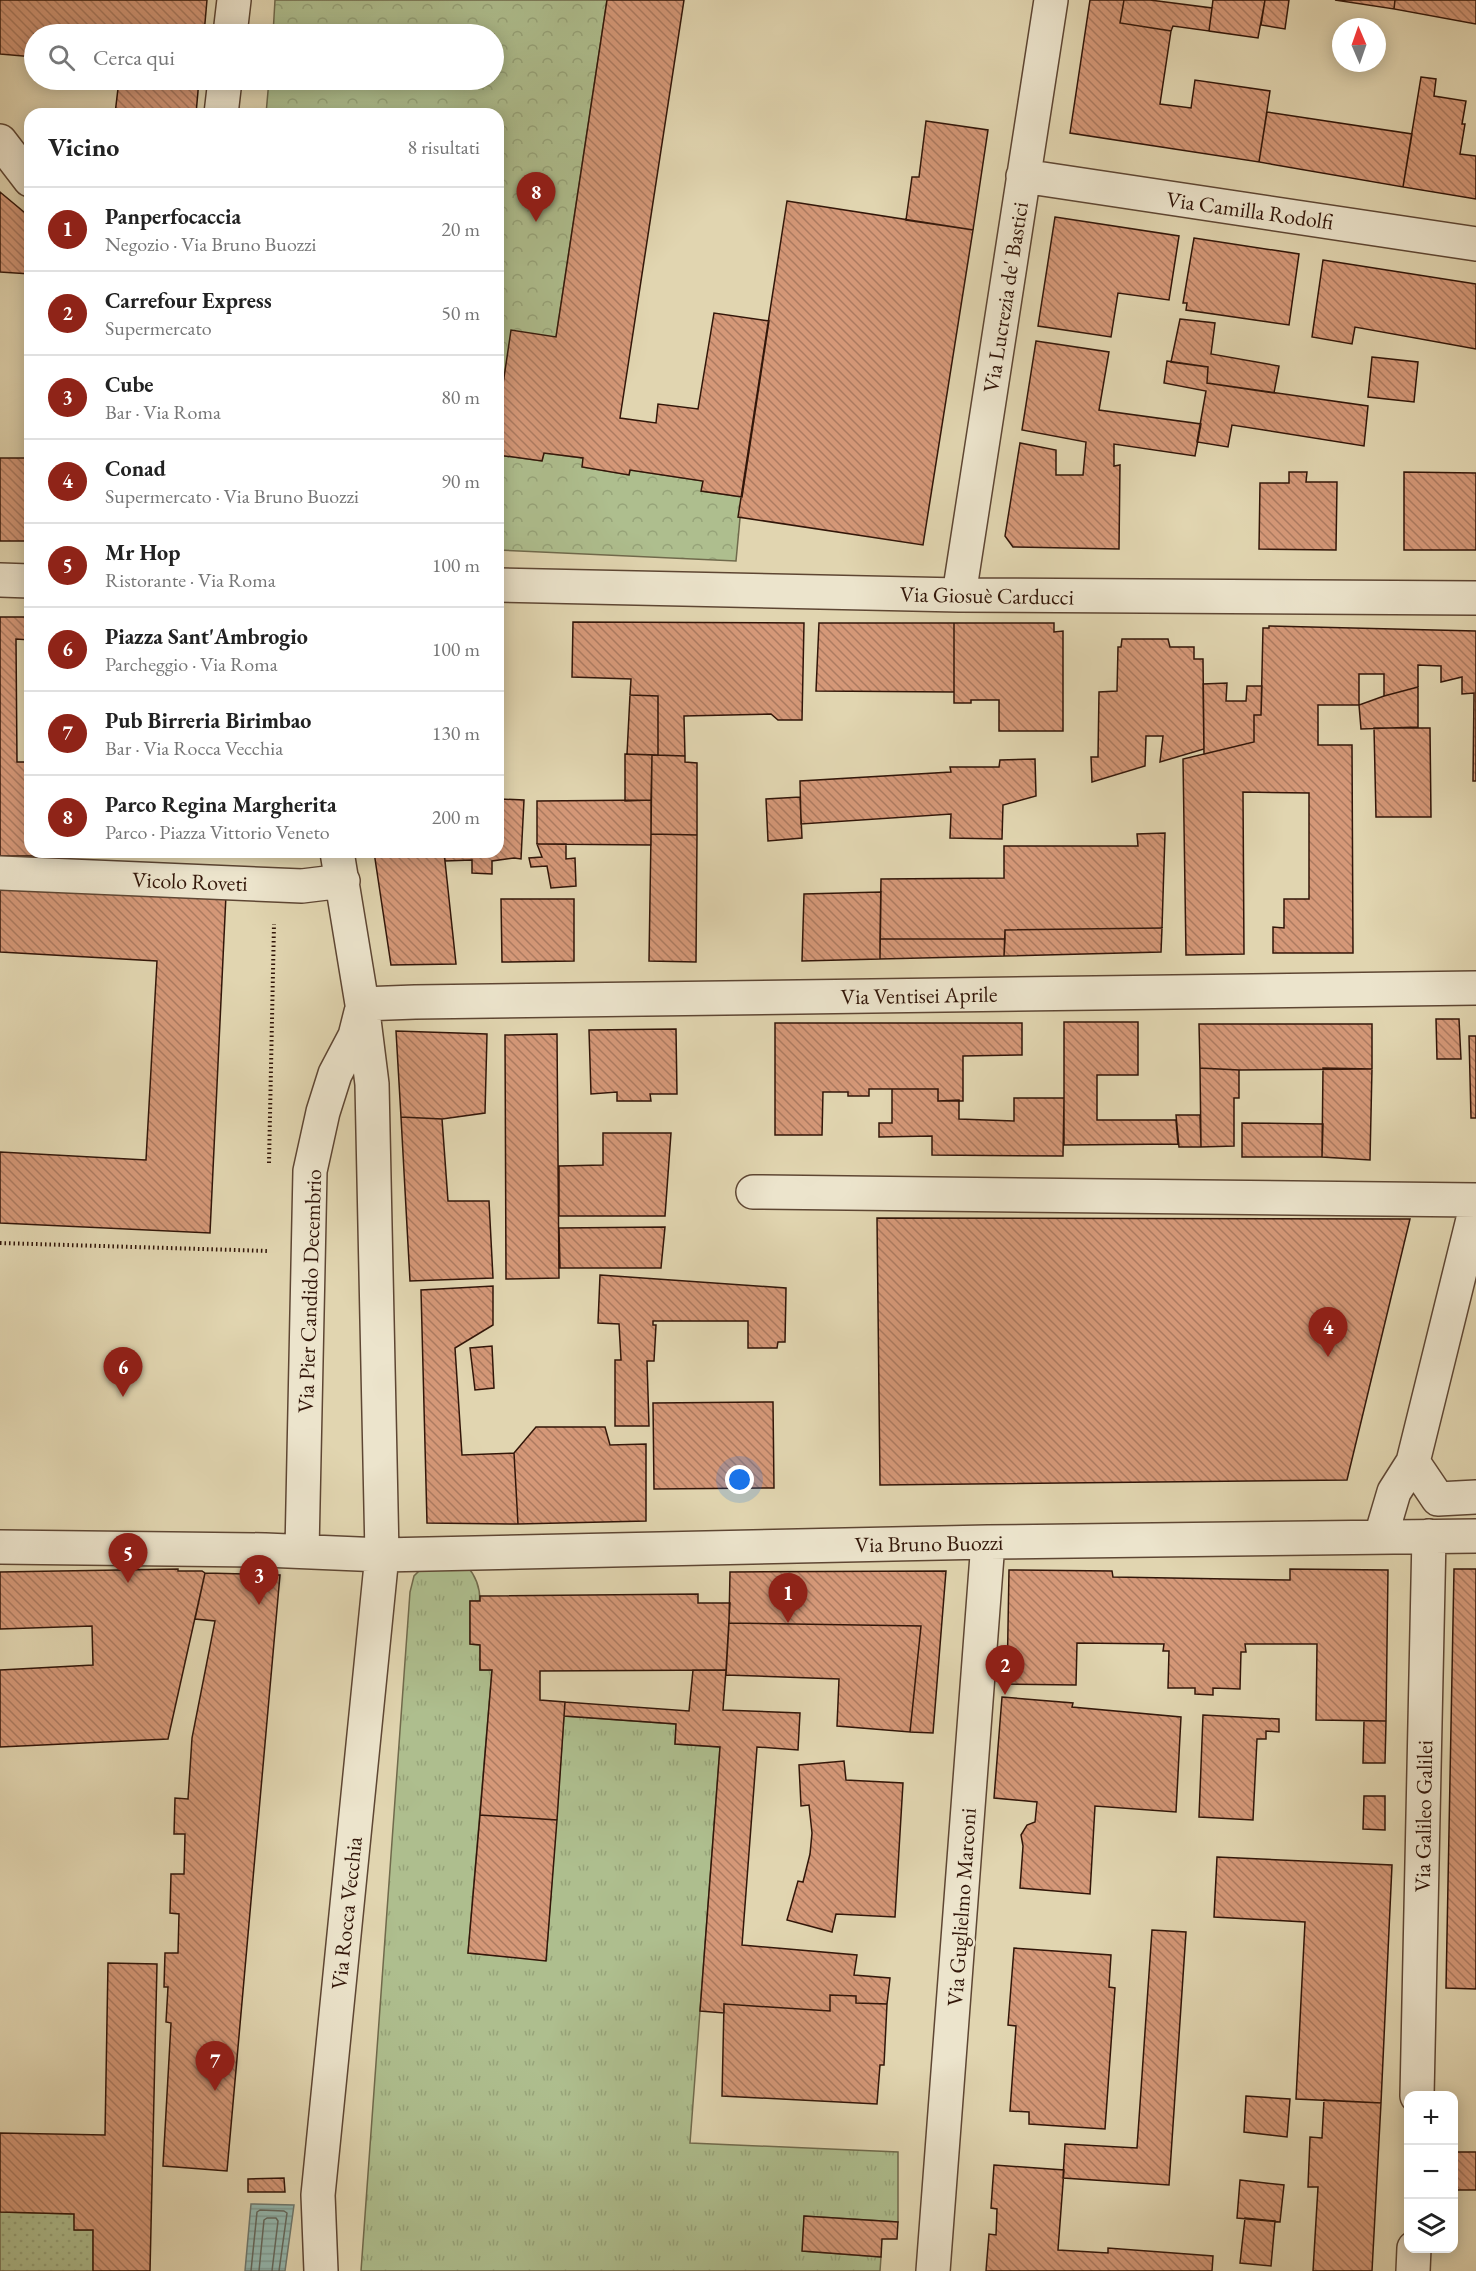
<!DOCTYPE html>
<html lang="it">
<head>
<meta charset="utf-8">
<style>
	body { margin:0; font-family:"EB Garamond",serif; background:#f2f2f2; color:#222 }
	.controls { position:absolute; right:18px; bottom:18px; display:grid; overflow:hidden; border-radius:12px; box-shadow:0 3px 15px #0003 }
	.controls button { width:54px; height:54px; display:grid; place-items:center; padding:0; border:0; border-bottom:2px solid #e0e0e0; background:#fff; color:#222; font:30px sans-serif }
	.compass { position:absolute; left:1332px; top:18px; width:54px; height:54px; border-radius:50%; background:#fff; box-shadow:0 3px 15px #0003; rotate:358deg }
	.you { position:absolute; left:740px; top:1480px; width:21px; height:21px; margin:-15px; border:4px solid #fff; border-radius:50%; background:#1a73e8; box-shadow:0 0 0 9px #1a73e833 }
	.badge { display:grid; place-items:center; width:39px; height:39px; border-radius:50%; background:#8f2418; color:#fff; font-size:20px; font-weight:700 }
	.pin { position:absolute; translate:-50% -50px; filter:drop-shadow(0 2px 3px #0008) }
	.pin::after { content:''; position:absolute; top:32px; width:21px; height:18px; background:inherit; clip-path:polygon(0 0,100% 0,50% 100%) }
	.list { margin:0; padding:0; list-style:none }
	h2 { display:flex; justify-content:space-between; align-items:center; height:78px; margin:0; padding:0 24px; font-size:26px }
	h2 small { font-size:20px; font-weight:400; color:#767676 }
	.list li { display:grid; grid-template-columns:39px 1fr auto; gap:18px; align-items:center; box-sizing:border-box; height:84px; padding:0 24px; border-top:2px solid #e0e0e0 }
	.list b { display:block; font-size:22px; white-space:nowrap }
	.list p { margin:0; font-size:20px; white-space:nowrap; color:#767676 }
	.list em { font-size:20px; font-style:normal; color:#767676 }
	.icon { flex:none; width:33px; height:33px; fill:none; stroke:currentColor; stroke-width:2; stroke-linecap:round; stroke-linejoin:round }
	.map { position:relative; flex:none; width:1476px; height:2271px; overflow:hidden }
	.search { position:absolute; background:#fff; box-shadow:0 3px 15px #0003; left:24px; top:24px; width:480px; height:66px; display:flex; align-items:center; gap:15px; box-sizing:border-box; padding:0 21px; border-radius:33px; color:#767676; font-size:22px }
	.panel { position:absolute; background:#fff; box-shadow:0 3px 15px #0003; left:24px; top:108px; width:480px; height:750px; border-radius:18px }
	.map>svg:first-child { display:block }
	.grass { fill:url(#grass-tufts); stroke:#706a4c; stroke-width:1.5 }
	.forest { fill:url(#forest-crowns); stroke:#706a4c; stroke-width:1.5 }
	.garden { fill:url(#garden-dots); stroke:#706a4c; stroke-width:1.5 }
	.water { fill:url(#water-rules); stroke:#6d776d; stroke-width:1.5 }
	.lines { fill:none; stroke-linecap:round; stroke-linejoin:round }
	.shore { stroke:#63675c; stroke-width:1.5 }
	.building { fill:url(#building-back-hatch); stroke:#321609; stroke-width:1.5 }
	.minor-casing { stroke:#5e4633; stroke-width:36 }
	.path { stroke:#321609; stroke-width:4; stroke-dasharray:1.5 3; stroke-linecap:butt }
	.minor { stroke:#ece4cc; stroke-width:33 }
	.labels { text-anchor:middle; stroke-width:5; stroke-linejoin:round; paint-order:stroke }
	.street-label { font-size:22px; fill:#321609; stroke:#ece4cc }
</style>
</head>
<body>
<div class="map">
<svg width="1476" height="2271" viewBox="0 0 1476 2271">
	<defs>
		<pattern id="grass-tufts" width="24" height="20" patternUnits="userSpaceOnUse" patternTransform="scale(1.5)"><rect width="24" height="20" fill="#aebe8e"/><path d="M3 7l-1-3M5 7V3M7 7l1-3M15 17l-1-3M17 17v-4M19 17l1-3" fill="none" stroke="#96a379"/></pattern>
		<pattern id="forest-crowns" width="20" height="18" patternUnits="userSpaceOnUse" patternTransform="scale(1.5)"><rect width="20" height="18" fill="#aebe8e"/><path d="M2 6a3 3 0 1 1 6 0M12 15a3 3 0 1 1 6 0" fill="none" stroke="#96a379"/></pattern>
		<pattern id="garden-dots" width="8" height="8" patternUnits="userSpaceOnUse" patternTransform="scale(1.5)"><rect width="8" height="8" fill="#aebe8e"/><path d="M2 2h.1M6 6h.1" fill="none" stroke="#96a379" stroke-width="1.8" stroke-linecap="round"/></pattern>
		<pattern id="water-rules" width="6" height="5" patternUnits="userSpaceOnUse" patternTransform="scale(1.5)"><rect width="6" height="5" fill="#94b8af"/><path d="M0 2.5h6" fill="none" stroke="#809d95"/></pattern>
		<pattern id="building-back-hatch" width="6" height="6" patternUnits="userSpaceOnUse" patternTransform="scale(1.5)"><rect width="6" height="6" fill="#d59878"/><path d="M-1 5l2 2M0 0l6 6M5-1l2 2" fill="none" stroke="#ad7b61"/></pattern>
	</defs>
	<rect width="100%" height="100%" fill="#e1d5b0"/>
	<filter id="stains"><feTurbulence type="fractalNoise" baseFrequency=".00333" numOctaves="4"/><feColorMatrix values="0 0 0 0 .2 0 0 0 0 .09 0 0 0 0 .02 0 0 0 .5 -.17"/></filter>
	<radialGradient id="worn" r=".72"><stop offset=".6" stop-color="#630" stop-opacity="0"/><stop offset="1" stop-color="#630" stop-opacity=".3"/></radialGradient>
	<!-- grass -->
	<path class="grass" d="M425,1565L467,1566C475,1575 480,1588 480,1601H470V1644L480,1645V1670H492L468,1953L546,1960L564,1716L676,1724L675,1744L720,1747L690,2143L898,2152V2222L804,2216L803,2251L881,2257L880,2271H361L410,1592L414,1576Z"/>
	<!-- forest -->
	<path class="forest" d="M275,0H607L556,337L498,418V114H266L269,80H494V34H273Z
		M544,453L583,458V467L629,475L630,470L703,481L702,491L742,497L736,561L498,550V455L542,461Z"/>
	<!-- garden -->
	<path class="garden" d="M0,2212L74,2214L75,2230H93V2271H0Z"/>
	<!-- water -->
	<path class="water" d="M251,2204L294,2205L285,2271H245Z"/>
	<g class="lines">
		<!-- shore -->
		<path class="shore" d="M251,2271L257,2212L260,2210L284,2211L287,2213L279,2271
			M259,2271L264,2220L267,2218H276L278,2221L272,2271"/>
	</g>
	<!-- building -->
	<path class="building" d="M0,0H207L204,34H34V57L0,54Z
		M607,0H684L620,418L656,423L658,404L698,409L714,313L769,321L742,497L701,491L703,481L630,470L629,475L582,467L583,458L544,453L542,461L498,455V418L511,330L556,337Z
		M1090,0H1124L1120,23L1171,31L1160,104L1191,108L1195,80L1270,91L1259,162L1070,133Z
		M1124,0H1150L1212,8L1209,31L1173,26L1171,31L1120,23Z
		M1213,0H1265L1258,38L1209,31Z
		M1265,0H1289L1285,29L1261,25Z
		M1335,0H1395L1394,9Z
		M1395,0H1476V24L1394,9Z
		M1421,77L1436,79L1434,96L1466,101L1462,124H1465L1460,154L1476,156V199L1403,187Z
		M119,80H199L196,114H115Z
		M1267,112L1412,134L1403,187L1259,162Z
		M926,121L988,130L973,230L906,220L912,177H919Z
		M0,192L30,217V274L0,272Z
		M787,201L973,230L923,545L738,517Z
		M1055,217L1179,236L1169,300L1118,293L1111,337L1038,326Z
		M1194,238L1299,254L1289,325L1186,310L1187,303H1183Z
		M1323,260L1476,284V349L1355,327L1352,344L1312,337Z
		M1180,319L1215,323L1211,354L1279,366L1274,393L1207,383L1208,367L1171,362Z
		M1036,341L1109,352L1099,410L1201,424L1195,456L1114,444V466L1120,465L1119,549L1013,547L1005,536L1020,443L1056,450V475H1083L1086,442L1022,430Z
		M1372,357L1418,362L1414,402L1368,397Z
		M1167,361L1208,367L1207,383L1368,406L1364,446L1232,425L1228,447L1197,442L1206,391L1164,383Z
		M0,458H30V541H0Z
		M1289,472H1307L1306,482H1337L1336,550L1259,549L1260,483H1289Z
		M1404,472L1476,473V550H1404Z
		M0,617H30V640L16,639L17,762H30V852H40V856H0Z
		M573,622L804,623L802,720H778L771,714L684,716L685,756L658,755V696L630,695L631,679L572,677Z
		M819,623H954V692L816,691Z
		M954,623H1054V632L1063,631V731H999V700H971V703H954Z
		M1269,626L1476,631V781H1473L1474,693L1462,694V677L1441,682V666L1418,665V687L1384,696V674H1359V705H1318V745H1352L1353,953H1273V927L1284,928V899H1309V793L1243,792L1244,954L1186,955L1183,759L1254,742V715H1261L1263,628H1269Z
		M1122,639H1168L1170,647H1194V659H1203L1204,749L1160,762L1163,736H1146L1145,766L1092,782L1091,757H1098L1099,692L1117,691L1118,647H1121Z
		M1227,683L1226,701H1246L1247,686H1262L1261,715H1254V742L1204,754L1203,684Z
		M1418,687V727L1361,729L1359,705L1384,696Z
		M630,695L658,696V755L627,754Z
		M1374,728H1430L1431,817H1376Z
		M625,754L652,755L651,800L625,801Z
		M652,755L685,756V762L697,763V835L651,834Z
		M1035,759L1036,796L1003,805L1002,839L950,838L951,814L801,824L800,781L951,772L950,767H999L1000,760Z
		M800,797L802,838L768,841L766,799Z
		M500,799L524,800L521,859L514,858L492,861V874L472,873V860L445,861L444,852H498Z
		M651,800V845L537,844V801Z
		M1165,833L1162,928L1005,930V939H880L881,879L1004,878V846H1138L1137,834Z
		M651,834L697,835L696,962L649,961Z
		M537,844H566V859L575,858L576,886L551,888L547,866L531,867L529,858L542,857Z
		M158,852H218L219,855L201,854Z
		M374,852H444L456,964L391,965Z
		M0,884L226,895L210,1233L0,1223V1152L146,1160L157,961L0,952Z
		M881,892L880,959L802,961L804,894Z
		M501,899H574V961L502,962Z
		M1162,928L1161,952L1004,956L1005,930Z
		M880,939H1005L1004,956L880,959Z
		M1436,1019H1459L1461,1059H1437Z
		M1064,1022H1138V1075H1097V1120H1176L1178,1144L1064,1145Z
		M775,1023H1022V1055L963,1056V1101H938V1089H869V1096H848V1092H823L822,1135H775Z
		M1199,1024H1372V1069L1239,1070L1200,1068Z
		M676,1029L677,1094H650L651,1101H617V1092L591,1094L589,1030Z
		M396,1031L487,1034L485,1113L442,1119L401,1117Z
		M557,1034L559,1278L506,1279L505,1035Z
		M1469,1036H1476V1118H1471Z
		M1200,1068L1239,1070V1098H1234V1146L1201,1147Z
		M1323,1068L1372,1069L1370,1160L1322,1157Z
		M892,1089H938V1101L959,1100V1119L1014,1121V1098H1064L1063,1156L932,1155V1136L879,1137V1123H892Z
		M1176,1115H1200L1201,1147H1179Z
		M401,1117L442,1119L448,1201H489L493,1278L410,1281Z
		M1242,1123L1323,1124L1322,1157H1242Z
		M603,1133H671L665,1216H559V1166L603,1165Z
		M877,1218L1410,1219L1347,1480L880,1485Z
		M665,1227L661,1268H560L559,1228Z
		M600,1275L786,1288L785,1342H778L777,1348H748V1321H653V1325H656L654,1361H647L649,1426H615V1360H621L619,1324L598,1323Z
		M493,1286V1325L455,1348L462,1455L514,1453L518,1524L427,1523L421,1290Z
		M492,1346L494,1388L475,1390L470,1348Z
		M773,1402L774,1488L654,1489L653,1403Z
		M536,1427H605L610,1445L646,1444V1521L518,1524L514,1453Z
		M178,1569V1571H202L205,1573L168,1739L0,1747V1670L93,1665L92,1626L0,1629V1572Z
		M1290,1569L1388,1570L1386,1721L1316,1720L1317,1644H1245L1246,1652H1241L1240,1689L1213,1688V1695L1195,1694V1688H1168L1169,1651H1163L1164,1644L1077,1643L1076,1685L1007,1684L1009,1570L1112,1571L1113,1577L1290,1580Z
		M1454,1569H1476V1989L1446,1988Z
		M946,1571L933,1733L910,1732L921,1626L729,1623L730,1572Z
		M205,1573L280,1575L227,2171L163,2166L171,2023L166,2022L168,1987H164L165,1953H178L179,1914L170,1913L171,1874H184L185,1834H174L175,1798L188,1799L192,1738L215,1621L195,1619Z
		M698,1594V1603H730L726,1670L540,1671V1700L565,1702L557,1820L480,1815L492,1670H480V1645L470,1644V1601H480V1596Z
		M729,1623L921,1626L910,1732L837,1726L839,1679L726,1675Z
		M693,1670H726L723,1710L800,1713L798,1750L757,1747L742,1945L857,1955L854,1975L890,1978L887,2004L856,2003V1996L830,1995V2011L724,2004V2013L700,2011L720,1747L675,1744L676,1724L564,1716L565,1702L689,1711Z
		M1002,1697L1073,1703L1072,1707L1181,1717L1176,1812L1095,1806L1090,1894L1020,1888L1023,1846L1021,1835L1027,1825L1035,1822L1037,1802L994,1798Z
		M1203,1715L1279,1719V1732L1266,1731V1739H1257L1253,1820L1199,1817Z
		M1364,1721H1386L1385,1763H1363Z
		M844,1761L846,1780L903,1783L895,1917L836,1914L832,1932L787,1920L798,1881L803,1882L810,1854L812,1833L809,1805L801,1806L799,1765Z
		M1364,1796H1385V1830L1363,1829Z
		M480,1815L557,1820L546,1961L468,1953Z
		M1217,1857L1392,1865L1381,2103L1296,2099L1305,1922L1214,1917Z
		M1152,1930L1186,1932L1169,2185L1063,2178L1065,2144L1137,2148Z
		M1014,1948L1111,1955L1109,1987L1115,1988L1105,2129L1029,2124V2112L1010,2111L1016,2026L1008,2025Z
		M108,1963L157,1964L150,2271H93V2230H74V2214L0,2212V2133L105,2135Z
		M830,1995L856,1996V2003L887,2004L884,2065H880L877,2104L722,2096L724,2004L830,2011Z
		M1246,2096L1290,2099L1287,2137L1244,2132Z
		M1324,2100L1381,2103L1372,2271H1313L1318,2187H1308L1310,2137L1322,2138Z
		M1454,2152H1476V2190H1454Z
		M994,2165L1064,2170L1058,2250L1108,2253V2248L1213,2256L1212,2271H986L989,2234L996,2235L997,2209L991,2208Z
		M284,2178L285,2192H248V2179Z
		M1240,2180L1284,2185L1280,2222L1237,2218Z
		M804,2216L898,2222L897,2239H882L881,2257L802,2251Z
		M1245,2218L1275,2221L1271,2266L1240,2263Z"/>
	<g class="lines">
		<defs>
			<path id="minor" d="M230,34L234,0
				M221,114L225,80
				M0,141L30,180
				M1023,176L1476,244
				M0,580L30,581
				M498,585L959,595L1476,598
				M959,595L1051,0
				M0,873L302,886L343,881
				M362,1004L415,1002L1476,988
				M753,1192L1476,1200
				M1413,1462L1438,1499L1476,1497
				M1381,1536L1394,1492L1413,1462L1476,1207
				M0,1547L265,1550L382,1555L988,1542L1476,1536
				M302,1551L310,1171L323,1112L335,1074L355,1036L361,1012
				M1417,2096L1429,1536
				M321,2271L318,2195L382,1555L372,1084L362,1004L337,852
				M933,2271L988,1542
				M1413,2271L1414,2248"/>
		</defs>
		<!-- minor casing -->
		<use href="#minor" class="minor-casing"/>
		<!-- path -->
		<path class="path" d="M269,1163L274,924
			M0,1243L269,1251"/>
		<!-- minor -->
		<use href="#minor" class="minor"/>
	</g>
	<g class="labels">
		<!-- street labels -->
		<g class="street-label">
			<text transform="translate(1250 210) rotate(8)" y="8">Via Camilla Rodolfi</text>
			<text transform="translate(1005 297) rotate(-81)" y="8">Via Lucrezia de' Bastici</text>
			<text transform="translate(987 595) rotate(1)" y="8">Via Giosuè Carducci</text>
			<text transform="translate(190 881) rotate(2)" y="8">Vicolo Roveti</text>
			<text transform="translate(919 995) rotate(-1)" y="8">Via Ventisei Aprile</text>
			<text transform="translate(309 1291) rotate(-88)" y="8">Via Pier Candido Decembrio</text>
			<text transform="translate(929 1543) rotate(-1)" y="8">Via Bruno Buozzi</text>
			<text transform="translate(1423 1816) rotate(-89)" y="8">Via Galileo Galilei</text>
			<text transform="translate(961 1907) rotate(-86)" y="8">Via Guglielmo Marconi</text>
			<text transform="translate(346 1913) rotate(-84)" y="8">Via Rocca Vecchia</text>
		</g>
	</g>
	<rect width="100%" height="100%" filter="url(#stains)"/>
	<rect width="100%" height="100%" fill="url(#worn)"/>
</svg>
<div class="controls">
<button>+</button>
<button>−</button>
<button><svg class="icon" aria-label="layers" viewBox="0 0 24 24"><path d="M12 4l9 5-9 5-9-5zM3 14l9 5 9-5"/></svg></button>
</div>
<svg class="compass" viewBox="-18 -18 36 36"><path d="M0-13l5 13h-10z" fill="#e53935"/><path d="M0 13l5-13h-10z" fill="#767676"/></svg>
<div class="you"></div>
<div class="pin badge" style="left:788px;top:1623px">1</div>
<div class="pin badge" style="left:1005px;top:1695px">2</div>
<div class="pin badge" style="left:259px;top:1605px">3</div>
<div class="pin badge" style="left:1328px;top:1357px">4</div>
<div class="pin badge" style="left:128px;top:1583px">5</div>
<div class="pin badge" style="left:123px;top:1397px">6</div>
<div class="pin badge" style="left:215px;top:2091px">7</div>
<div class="pin badge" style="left:536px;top:222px">8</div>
<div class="search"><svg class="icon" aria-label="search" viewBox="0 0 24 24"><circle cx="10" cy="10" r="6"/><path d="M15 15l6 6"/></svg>Cerca qui</div>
<section class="panel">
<h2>Vicino<small>8 risultati</small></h2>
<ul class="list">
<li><span class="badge">1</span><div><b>Panperfocaccia</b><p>Negozio · Via Bruno Buozzi</p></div><em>20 m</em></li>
<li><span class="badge">2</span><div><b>Carrefour Express</b><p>Supermercato</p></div><em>50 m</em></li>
<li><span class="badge">3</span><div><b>Cube</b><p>Bar · Via Roma</p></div><em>80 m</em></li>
<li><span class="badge">4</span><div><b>Conad</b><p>Supermercato · Via Bruno Buozzi</p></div><em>90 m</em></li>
<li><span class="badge">5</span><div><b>Mr Hop</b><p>Ristorante · Via Roma</p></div><em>100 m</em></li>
<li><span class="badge">6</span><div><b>Piazza Sant'Ambrogio</b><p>Parcheggio · Via Roma</p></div><em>100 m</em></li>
<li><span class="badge">7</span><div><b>Pub Birreria Birimbao</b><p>Bar · Via Rocca Vecchia</p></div><em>130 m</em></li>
<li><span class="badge">8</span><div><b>Parco Regina Margherita</b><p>Parco · Piazza Vittorio Veneto</p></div><em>200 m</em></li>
</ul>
</section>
</div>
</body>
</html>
